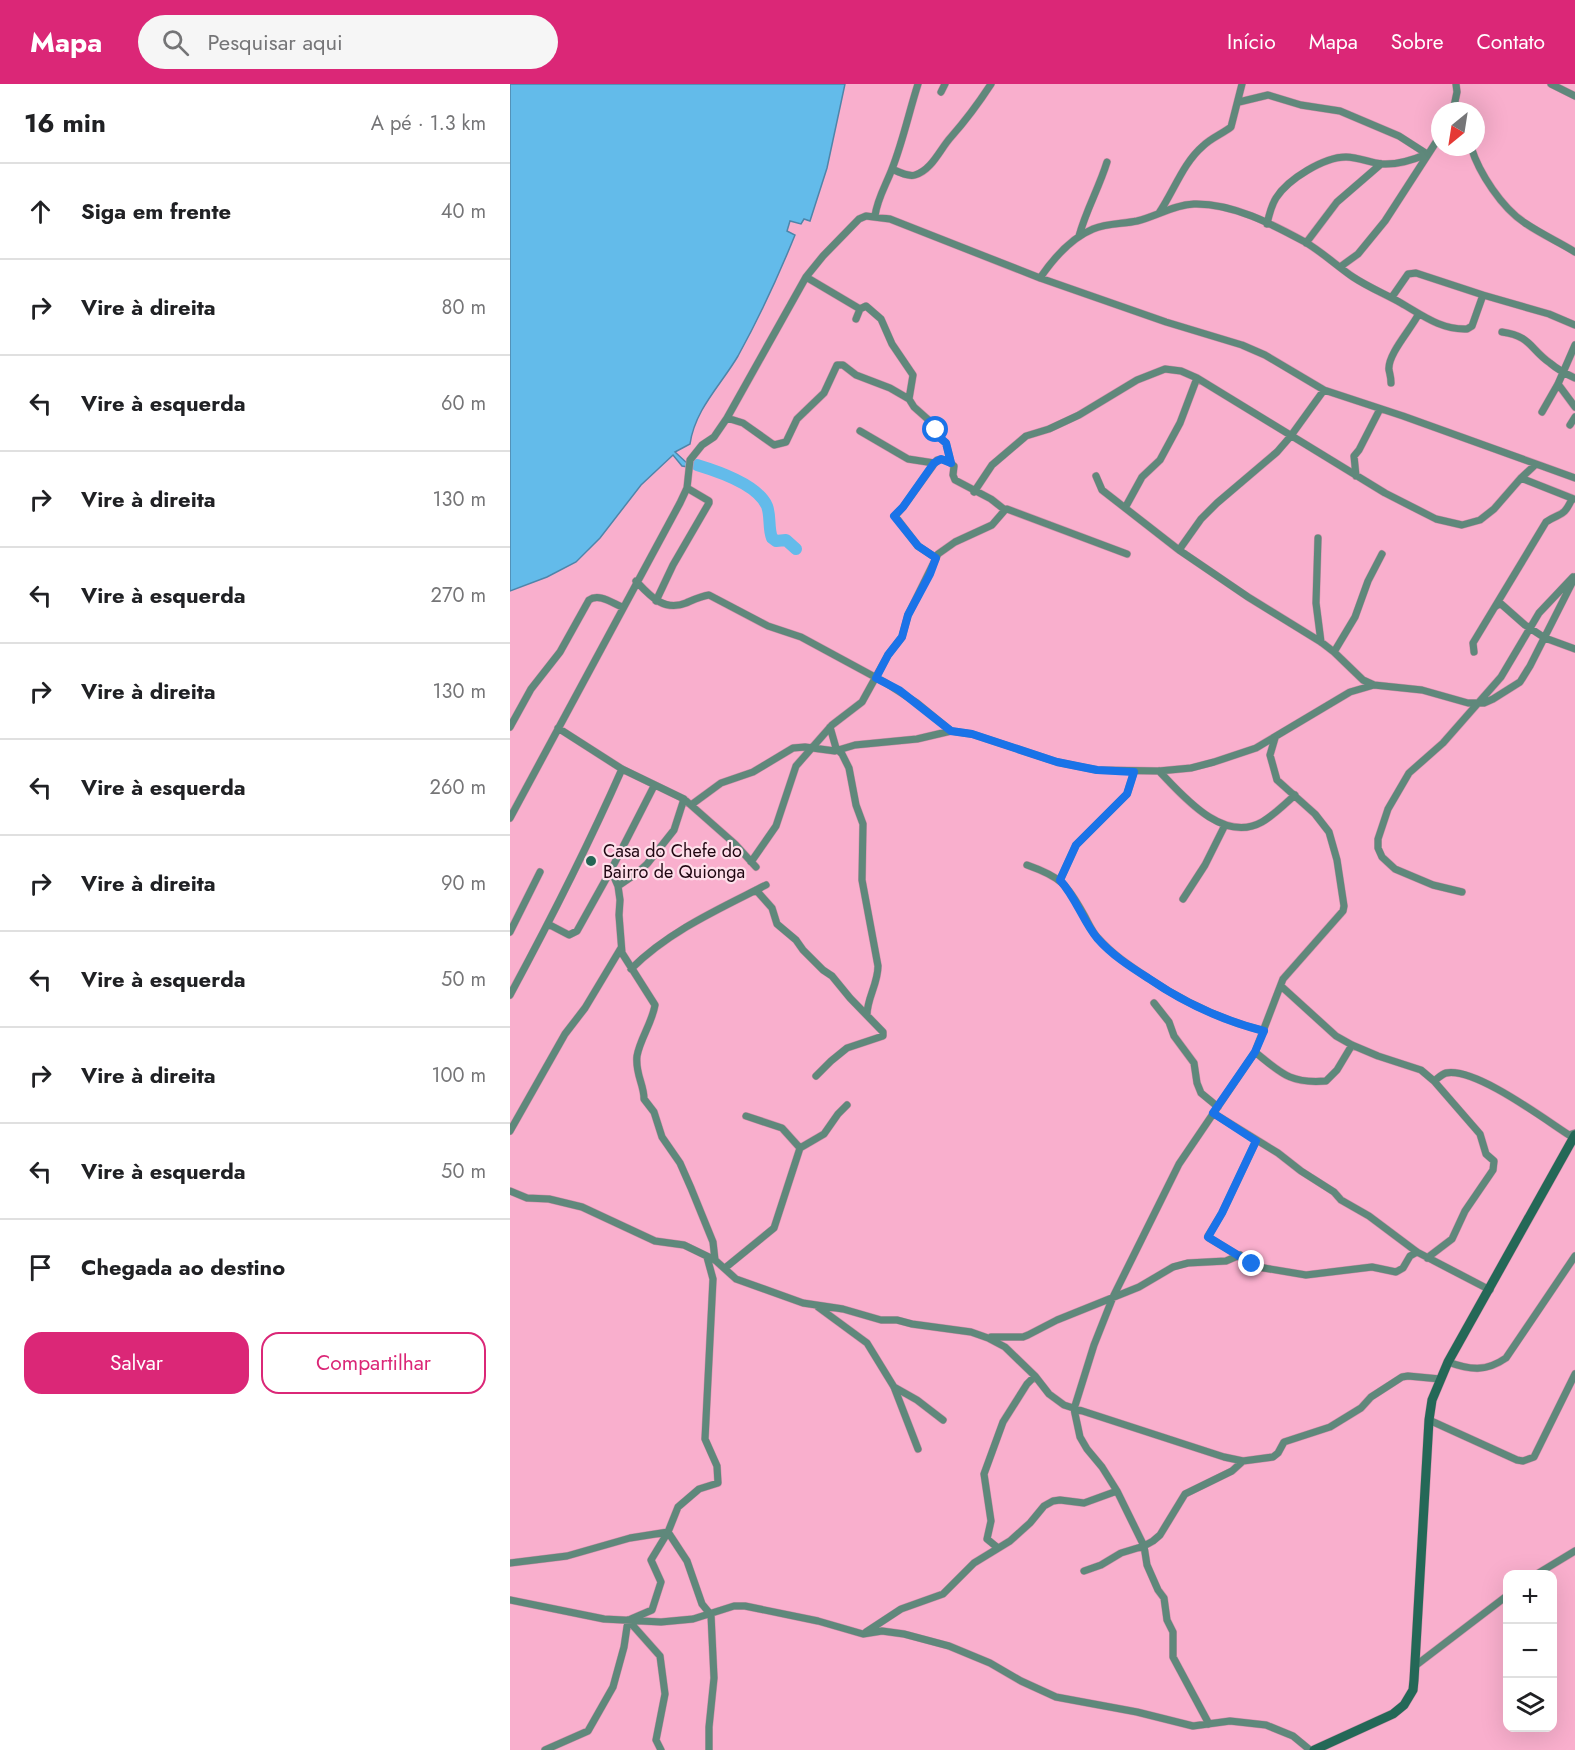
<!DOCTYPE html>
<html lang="pt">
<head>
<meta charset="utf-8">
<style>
	body { margin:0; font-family:Jost,sans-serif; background:#f6f6f6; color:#202124 }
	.controls { position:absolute; right:18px; bottom:18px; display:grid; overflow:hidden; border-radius:12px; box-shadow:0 6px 24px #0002 }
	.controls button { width:54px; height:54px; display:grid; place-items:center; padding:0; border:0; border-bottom:2px solid #e0e0e0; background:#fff; color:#202124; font:30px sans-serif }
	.compass { position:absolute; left:921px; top:18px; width:54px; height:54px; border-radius:50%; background:#fff; box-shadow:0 6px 24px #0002; rotate:210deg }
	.stop { position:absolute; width:18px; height:18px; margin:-14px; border:4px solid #1a73e8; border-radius:50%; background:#fff }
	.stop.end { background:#1a73e8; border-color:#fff; box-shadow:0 2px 6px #0008 }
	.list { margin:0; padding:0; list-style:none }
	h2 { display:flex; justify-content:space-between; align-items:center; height:78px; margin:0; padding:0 24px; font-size:26px }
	h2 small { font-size:20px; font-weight:400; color:#757577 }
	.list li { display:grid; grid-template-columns:39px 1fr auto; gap:18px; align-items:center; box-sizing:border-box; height:96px; padding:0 24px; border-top:2px solid #e0e0e0 }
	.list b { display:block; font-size:22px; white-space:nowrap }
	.list em { font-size:20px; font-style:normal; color:#757577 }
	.actions { display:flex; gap:12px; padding:18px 24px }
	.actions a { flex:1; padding:14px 0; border:2px solid #db2777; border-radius:18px; text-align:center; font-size:21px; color:#db2777 }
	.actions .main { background:#db2777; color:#fff }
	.icon { flex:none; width:33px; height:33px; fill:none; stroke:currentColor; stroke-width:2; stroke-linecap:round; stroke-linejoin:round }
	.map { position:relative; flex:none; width:1065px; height:1666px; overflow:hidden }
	header { display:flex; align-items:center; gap:36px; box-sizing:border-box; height:84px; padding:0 30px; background:#db2777; color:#fff }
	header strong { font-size:28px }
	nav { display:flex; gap:33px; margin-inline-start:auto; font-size:21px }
	.search { width:420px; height:54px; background:#f6f6f6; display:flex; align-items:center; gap:15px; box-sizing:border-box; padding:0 21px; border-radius:33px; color:#757577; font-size:22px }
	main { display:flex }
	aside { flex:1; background:#fff }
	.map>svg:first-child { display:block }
	.water { fill:#63bbea; stroke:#4f85a9; stroke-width:1.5 }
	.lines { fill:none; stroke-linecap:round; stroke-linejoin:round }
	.river { stroke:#63bbea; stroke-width:12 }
	.minor-casing { stroke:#d291ab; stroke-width:8 }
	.secondary-casing { stroke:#d291ab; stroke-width:10 }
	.minor { stroke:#5f887b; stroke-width:7 }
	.secondary { stroke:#246857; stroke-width:9 }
	.route { stroke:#1a73e8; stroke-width:8 }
	.poi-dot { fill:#246655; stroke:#fedfea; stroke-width:2 }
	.labels { text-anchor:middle; stroke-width:4.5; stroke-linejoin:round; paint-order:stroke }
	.poi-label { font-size:18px; fill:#200712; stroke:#fedfea; text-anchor:start }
</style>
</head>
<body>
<header>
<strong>Mapa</strong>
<div class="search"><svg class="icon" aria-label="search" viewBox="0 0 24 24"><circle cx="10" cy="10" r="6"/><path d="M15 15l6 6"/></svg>Pesquisar aqui</div>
<nav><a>Início</a><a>Mapa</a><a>Sobre</a><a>Contato</a></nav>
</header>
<main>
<aside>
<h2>16 min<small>A pé · 1.3 km</small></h2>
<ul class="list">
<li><svg class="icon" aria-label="ahead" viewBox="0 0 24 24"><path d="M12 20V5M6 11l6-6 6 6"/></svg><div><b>Siga em frente</b></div><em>40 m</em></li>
<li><svg class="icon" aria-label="right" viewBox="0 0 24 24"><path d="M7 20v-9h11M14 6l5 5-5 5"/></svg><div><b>Vire à direita</b></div><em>80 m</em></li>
<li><svg class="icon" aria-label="left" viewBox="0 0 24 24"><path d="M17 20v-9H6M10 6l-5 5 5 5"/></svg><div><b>Vire à esquerda</b></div><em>60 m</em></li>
<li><svg class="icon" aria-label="right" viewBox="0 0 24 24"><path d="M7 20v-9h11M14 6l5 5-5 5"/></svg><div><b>Vire à direita</b></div><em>130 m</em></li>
<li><svg class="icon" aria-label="left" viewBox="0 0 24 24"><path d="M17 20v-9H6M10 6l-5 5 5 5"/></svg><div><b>Vire à esquerda</b></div><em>270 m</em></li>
<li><svg class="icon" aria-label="right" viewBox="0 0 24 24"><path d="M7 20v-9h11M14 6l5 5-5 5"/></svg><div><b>Vire à direita</b></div><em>130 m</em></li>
<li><svg class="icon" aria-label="left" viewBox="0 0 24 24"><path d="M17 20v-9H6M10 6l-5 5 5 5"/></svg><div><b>Vire à esquerda</b></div><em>260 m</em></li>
<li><svg class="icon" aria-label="right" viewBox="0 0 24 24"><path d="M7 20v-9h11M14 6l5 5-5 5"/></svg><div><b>Vire à direita</b></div><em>90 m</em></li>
<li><svg class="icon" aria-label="left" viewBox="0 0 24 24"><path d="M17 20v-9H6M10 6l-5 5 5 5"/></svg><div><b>Vire à esquerda</b></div><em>50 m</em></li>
<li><svg class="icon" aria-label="right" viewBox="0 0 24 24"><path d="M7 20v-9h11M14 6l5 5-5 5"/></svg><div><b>Vire à direita</b></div><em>100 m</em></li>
<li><svg class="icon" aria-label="left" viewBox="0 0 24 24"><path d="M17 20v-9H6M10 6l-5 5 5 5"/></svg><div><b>Vire à esquerda</b></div><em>50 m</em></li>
<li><svg class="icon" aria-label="arrive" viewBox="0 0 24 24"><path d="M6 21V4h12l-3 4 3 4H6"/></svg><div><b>Chegada ao destino</b></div></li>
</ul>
<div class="actions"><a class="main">Salvar</a><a>Compartilhar</a></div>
</aside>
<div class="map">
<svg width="1065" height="1666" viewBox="0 0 1065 1666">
	<rect width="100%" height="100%" fill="#f9afcd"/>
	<!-- water -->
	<path class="water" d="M0,0H335L317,84L300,137L294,135L291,140L280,137L277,147L285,151C268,193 250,232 228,272C211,301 185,325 180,360L165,368L178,380L189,378L202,387L172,382L163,371L131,401L90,454L66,478L37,493L0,507Z"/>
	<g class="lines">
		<!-- river -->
		<path class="river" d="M187,381C207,387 248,401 257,422C261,433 258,444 262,454L266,457L276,456L286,465"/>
		<defs>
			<path id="minor" d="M1041,0L1065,12
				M431,8L435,0
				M729,18L758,11L791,21L830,27L889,52L917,70
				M943,27L947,8L946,0
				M961,63C969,89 992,124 1015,139C1031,150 1049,158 1065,168
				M382,85C389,88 398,93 405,91C422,86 430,65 441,53C456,36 468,20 481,0
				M649,129C664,107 673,79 693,62C701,54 712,50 721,43L732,0
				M365,132C367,115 376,101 382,85C393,57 399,28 408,0
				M757,140C759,131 761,122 766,114C778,95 814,73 836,73C849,73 860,79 872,80C888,81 903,76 917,70
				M569,152C576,126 589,104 597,78
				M796,159L827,118L871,80
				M830,183L848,170L875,137L930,52
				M296,193L350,225L346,235
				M530,194C543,175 561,154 583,145C597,139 613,140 627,137C647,132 663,121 684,120C722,119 762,140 795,158C812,168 827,182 843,193C858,203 875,210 891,219C912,231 931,246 957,245L962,242L973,211
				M882,213L898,190L906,189L973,211L1039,230L1065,241
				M350,225L356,222L371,235L382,260L403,291L399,315
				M992,248C1021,252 1020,265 1040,279C1047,285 1056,290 1065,294
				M881,299C881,293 880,291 879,286C877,271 901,245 908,231
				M1048,300L1065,323
				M1032,328L1048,300L1065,261
				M217,334L233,339L264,361L276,358L287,335L314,309L327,281H333L346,291L380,304L399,315L404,323L422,339L428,352L436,359L441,379
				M1060,341L1065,333
				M350,347L398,375L424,379
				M586,392L592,406L669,466L738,513L811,558L824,568L853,596L864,601L912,606L958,619H974L983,615L1010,598L1020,582L1065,493
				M846,392L844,372L849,366L870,325
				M1011,394L1064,415
				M464,408L482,381L516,352L539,345L569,331L627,296L655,285L671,287L687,294L875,409L926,435L952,441L970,436L984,425L1011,394L1025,381
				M615,424L632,393L650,376L670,339L687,294
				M808,454L806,519L811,558
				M669,466L691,435L707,419L767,368L780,353L814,306
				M426,474L408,462L385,432L393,423L427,376C434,374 439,377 444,382L443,391L445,396L481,415L495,426
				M126,497C140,512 154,528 176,519C183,516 191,512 199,511L258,542L291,553L376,599L407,619L441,647L462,650L547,678L587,686L649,687L681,684L704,678L746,664L840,608L864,601
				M146,517L163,481L199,419V417L177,404
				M985,523L990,519L1015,541L1035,554L1065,565
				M824,568L845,533L858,497L872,470
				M964,568L963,559L1036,438C1051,428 1053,434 1062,415
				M0,643L21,605L50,568L79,516C89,509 102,519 112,523
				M320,643L326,664L332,670L339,684L346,721L353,740L352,796L368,882C368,900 357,914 357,931
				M48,644L112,685L174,715L225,760L246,783
				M649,687C673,712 713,760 752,738C764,731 775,720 785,711
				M181,721L211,699L243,688L283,664L295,663L325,667L345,661L407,655L441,647
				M0,734L170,419L177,404L180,376L192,361L204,353L217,334L296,193L313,172L349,135L356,132L380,135L530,194L656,238L732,261L755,271L814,306L893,332L1065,394
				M241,778L266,742L286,682L322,641L352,618L378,571L392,553L398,531L428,470L445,458L482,441L495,426L497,425L617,470
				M517,781C551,793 557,800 574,831C578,838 582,848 588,854C603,871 620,882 638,894C675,919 711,936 754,947
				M101,786L108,802L110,816L109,831L112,869L145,921C142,939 130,955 127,972C125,990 134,1000 134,1015L144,1028L152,1053L170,1079L181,1104L203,1158L205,1176
				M550,796L566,761L617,710L624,688
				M108,802L127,789L137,780L164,746L174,715
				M246,806L262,824L267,840L286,856L293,866L313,886L322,892L340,914L373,948V952L337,964L321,977L306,992
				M952,808L923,801L885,785L872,773L868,764V755L878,725L899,689L933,659L991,593L1029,529L1063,493
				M673,815L695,781L715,741
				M38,840L59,851L67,847L101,786L144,702
				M0,848L30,788
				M121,885C159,847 209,825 256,801
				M771,902L826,952L842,961L868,972L911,986L924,997L970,1050L976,1070L984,1077L983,1086L955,1127L942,1155L917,1174
				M0,911C40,837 78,762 112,685
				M644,919L659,938L664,952L684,979L687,999L691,1009L708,1023
				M745,968C771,989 780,1000 816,997L827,986L842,961
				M924,997C927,995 932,990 936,989C965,983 1034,1035 1059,1051L1065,1049
				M703,1029L768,1069L791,1087L824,1108L831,1116L859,1132L907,1168L980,1206
				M0,1047L55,950L75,924L111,864
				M746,1057L712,1129L698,1152L699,1154L748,1183L796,1191L862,1183L886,1188L893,1184L900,1172L907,1168
				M290,1064L314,1050L328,1030L337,1021
				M0,1107L17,1114L39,1115L72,1123L145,1157L174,1161L205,1176L226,1195L293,1219L333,1225L371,1236H387L402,1240L461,1248L478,1254L495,1263L525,1292L539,1310L554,1321L714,1373L733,1377
				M215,1184L264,1144L290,1064L272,1044L236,1032
				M308,1223L357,1259L384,1303L408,1365
				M481,1253H513L518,1251L547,1236L629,1203L663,1183L678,1179L716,1177L730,1171
				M938,1278C960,1286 976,1288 996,1274L1065,1172
				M384,1303L407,1316L433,1336
				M919,1336L1007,1376L1013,1377L1024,1373L1065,1290
				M488,1464L477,1455L481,1437L474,1390L493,1338L517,1300L525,1292
				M0,1479L57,1472L120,1454L158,1448L177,1477L192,1520L201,1531L204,1594L199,1643V1666
				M574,1487L591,1481L611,1469L634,1462L643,1457L650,1451L675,1410L722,1387L733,1377L763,1373L768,1369L774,1358L820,1343L851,1324L861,1313L892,1293L898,1292L930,1295
				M1027,1490L1065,1467
				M0,1516L94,1535L151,1538L183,1535L224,1522H235L308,1537L353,1550L372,1547L394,1550L439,1562L480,1579L511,1597L546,1613L627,1628L683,1642L720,1637L756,1641L783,1652L800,1666
				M121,1535L142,1526L151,1498L141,1476L158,1448L168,1423L189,1405L208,1399L207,1382L195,1355L203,1195L197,1173
				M118,1536L150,1572L155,1610L146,1656L151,1666
				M356,1548L391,1525L433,1510L464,1479L500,1457L520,1439L534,1422L543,1417L550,1416L574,1419L607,1407
				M905,1582L998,1511
				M699,1640L663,1573V1548L657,1536L654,1514L648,1506L637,1481L634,1462L607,1407L592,1383L577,1365L570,1353L564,1325L584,1261L603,1213L669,1080L745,968L773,895L833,827L834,822L827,776L819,748L805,730L767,696L760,671L765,654
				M35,1666L78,1647L103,1603L114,1563L118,1536"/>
			<path id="secondary" d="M804,1666L883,1630L894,1621L903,1606L904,1596L919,1336L922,1316L938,1278L1065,1051"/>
		</defs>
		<!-- minor casing -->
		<use href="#minor" class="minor-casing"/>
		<!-- secondary casing -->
		<use href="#secondary" class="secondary-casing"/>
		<!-- minor -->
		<use href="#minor" class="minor"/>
		<!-- secondary -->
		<use href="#secondary" class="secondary"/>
	</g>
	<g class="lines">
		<!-- route -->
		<path class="route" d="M426,346L428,352L436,359L441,379L431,375L424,379L393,423L384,432L408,462L426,474L420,490L398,531L392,553L378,571L366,594L389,606L441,647L462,650L547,678L587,686L624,688L617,710L566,761L550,796C566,814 573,837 587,854C602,871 619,882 638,894C674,919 711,936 754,947L745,968L703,1029L746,1057L712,1129L698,1153L742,1180"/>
	</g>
	<!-- markers -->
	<circle class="poi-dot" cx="81" cy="777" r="6"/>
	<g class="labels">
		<!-- poi labels -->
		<g class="poi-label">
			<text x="93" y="773">Casa do Chefe do<tspan x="93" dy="21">Bairro de Quionga</tspan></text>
		</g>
	</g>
</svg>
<div class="controls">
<button>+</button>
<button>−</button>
<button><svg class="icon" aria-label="layers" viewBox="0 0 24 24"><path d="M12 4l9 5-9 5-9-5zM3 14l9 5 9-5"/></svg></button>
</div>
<svg class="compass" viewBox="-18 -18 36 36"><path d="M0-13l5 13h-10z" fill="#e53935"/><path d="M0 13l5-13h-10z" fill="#757577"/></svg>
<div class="stop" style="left:426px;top:346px"></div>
<div class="stop end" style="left:742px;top:1180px"></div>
</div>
</main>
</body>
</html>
